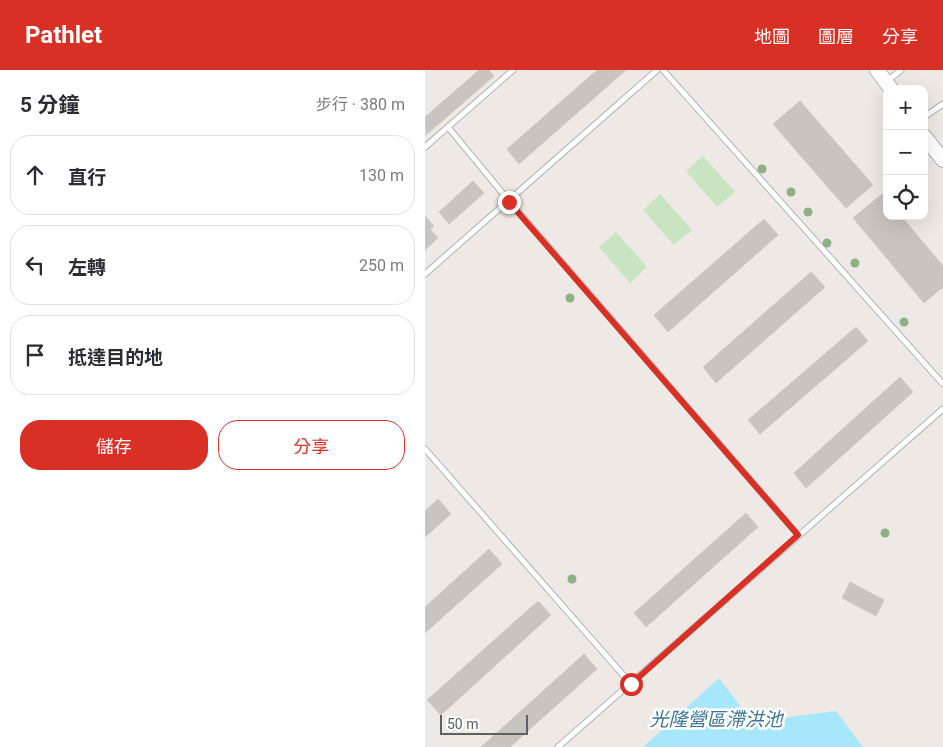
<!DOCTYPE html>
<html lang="zh-TW">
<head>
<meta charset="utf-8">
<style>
	body { margin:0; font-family:Roboto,"Noto Sans TC",sans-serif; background:#f2f2f3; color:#2b2b33 }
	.controls { position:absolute; right:15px; top:15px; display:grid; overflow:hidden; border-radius:10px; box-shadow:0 5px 20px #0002 }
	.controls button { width:45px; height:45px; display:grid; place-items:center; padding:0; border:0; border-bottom:1px solid #e1e1e2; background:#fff; color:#2b2b33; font:25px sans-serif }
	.scale { position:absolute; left:15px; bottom:12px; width:88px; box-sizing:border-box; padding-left:5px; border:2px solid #5c6164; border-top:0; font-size:14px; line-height:18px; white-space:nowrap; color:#5c6164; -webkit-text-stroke:4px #fff; paint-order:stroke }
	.stop { position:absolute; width:15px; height:15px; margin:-11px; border:4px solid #d93025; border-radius:50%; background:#fff }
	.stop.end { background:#d93025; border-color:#fff; box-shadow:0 1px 5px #0008 }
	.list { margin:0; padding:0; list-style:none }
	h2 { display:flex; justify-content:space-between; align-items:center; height:65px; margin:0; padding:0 20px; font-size:21px }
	h2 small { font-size:16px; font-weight:400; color:#7c7c81 }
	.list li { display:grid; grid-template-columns:32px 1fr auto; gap:15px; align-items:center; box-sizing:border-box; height:80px; margin:0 10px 10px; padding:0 10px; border:1px solid #e1e1e2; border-radius:20px }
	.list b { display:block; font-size:19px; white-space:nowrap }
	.list em { font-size:16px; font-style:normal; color:#7c7c81 }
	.actions { display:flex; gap:10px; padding:15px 20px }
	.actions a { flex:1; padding:11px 0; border:1px solid #d93025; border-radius:20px; text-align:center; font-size:18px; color:#d93025 }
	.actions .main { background:#d93025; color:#fff }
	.icon { flex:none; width:28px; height:28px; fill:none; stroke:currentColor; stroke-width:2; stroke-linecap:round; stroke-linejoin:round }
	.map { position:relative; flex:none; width:518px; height:677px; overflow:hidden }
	header { display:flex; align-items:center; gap:30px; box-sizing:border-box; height:70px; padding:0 25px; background:#d93025; color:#fff }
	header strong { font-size:24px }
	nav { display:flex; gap:28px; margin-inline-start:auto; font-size:18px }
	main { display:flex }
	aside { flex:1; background:#fff }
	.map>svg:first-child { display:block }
	.green { fill:#c8e4c1 }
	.water { fill:#a6e7fb }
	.building { fill:#c9c4c0; stroke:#d2cac2 }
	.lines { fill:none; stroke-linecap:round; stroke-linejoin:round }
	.service-casing { stroke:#afb3b6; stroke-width:7 }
	.secondary-casing { stroke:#b0b5b8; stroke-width:16 }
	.service { stroke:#fff; stroke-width:5 }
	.secondary { stroke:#fff; stroke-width:14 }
	.tree { fill:#8faf85 }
	.route { stroke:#d93025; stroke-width:6 }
	.labels { text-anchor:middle; stroke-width:5; stroke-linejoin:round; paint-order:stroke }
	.water-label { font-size:19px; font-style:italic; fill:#3c7893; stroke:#fff }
</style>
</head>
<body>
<header>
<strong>Pathlet</strong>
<nav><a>地圖</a><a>圖層</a><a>分享</a></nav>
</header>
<main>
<aside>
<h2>5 分鐘<small>步行 · 380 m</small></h2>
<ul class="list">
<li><svg class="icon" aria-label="ahead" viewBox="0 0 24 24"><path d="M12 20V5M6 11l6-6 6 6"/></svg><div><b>直行</b></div><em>130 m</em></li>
<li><svg class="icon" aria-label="left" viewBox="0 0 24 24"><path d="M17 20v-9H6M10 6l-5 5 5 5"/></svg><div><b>左轉</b></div><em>250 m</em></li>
<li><svg class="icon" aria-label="arrive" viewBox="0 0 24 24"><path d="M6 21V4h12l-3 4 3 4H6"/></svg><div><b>抵達目的地</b></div></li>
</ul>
<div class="actions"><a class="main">儲存</a><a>分享</a></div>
</aside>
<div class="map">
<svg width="518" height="677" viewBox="0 0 518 677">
	<rect width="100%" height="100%" fill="#eee9e4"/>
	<!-- green -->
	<path class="green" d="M278,86L310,122L292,137L261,101Z
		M235,124L267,160L249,175L218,140Z
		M191,162L222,197L205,213L174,177Z"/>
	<!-- water -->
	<path class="water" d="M294,608L327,652L411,641L438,677H218Z"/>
	<!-- building -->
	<path class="building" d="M54,0H64L69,6L1,65L0,47Z
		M172,0H201L94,94L82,79Z
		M375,31L448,115L421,138L348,54Z
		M48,111L59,123L24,154L14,142Z
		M457,124L462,129V146H476L518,196V217L499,233L428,148Z
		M0,146L9,156L5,159L13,168L0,180Z
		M339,149L353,165L243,262L229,245Z
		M386,202L400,217L291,313L278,297Z
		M431,257L443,271L335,364L323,350Z
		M475,307L488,322L381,418L369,403Z
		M13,429L26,444L0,467V441Z
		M321,443L333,457L221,557L209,543Z
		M64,479L77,494L0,563V537Z
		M425,512L459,530L451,546L417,528Z
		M113,531L126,545L16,645L2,630Z
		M159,584L172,599L85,677H56Z"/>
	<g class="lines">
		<defs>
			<path id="service" d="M238,0L518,314
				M461,12L476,0
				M499,47L518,34
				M23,57L84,131L373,465
				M0,77L88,0
				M0,204L232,0
				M0,379L206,614
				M133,677L518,339"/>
			<path id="secondary" d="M452,0L466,19
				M499,66L518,90"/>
		</defs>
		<!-- service casing -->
		<use href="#service" class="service-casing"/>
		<!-- secondary casing -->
		<use href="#secondary" class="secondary-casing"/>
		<!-- service -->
		<use href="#service" class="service"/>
		<!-- secondary -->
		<use href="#secondary" class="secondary"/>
	</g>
	<!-- trees -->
	<g class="tree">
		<circle cx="337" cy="99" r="4.5"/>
		<circle cx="366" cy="122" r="4.5"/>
		<circle cx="383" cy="142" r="4.5"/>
		<circle cx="402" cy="173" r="4.5"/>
		<circle cx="430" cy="193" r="4.5"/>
		<circle cx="145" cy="228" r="4.5"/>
		<circle cx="479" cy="252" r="4.5"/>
		<circle cx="460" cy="463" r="4.5"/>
		<circle cx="147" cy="509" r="4.5"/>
	</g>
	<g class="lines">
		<!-- route -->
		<path class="route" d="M84,132L373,465L206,614"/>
	</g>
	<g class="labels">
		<!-- water labels -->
		<g class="water-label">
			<text x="291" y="656">光隆營區滯洪池</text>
		</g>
	</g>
</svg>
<div class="controls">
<button>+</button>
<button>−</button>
<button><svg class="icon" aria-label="locate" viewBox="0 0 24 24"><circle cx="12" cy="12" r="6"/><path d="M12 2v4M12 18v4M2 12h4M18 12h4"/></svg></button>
</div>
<div class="scale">50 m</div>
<div class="stop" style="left:206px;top:614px"></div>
<div class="stop end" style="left:84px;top:132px"></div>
</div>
</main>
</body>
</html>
